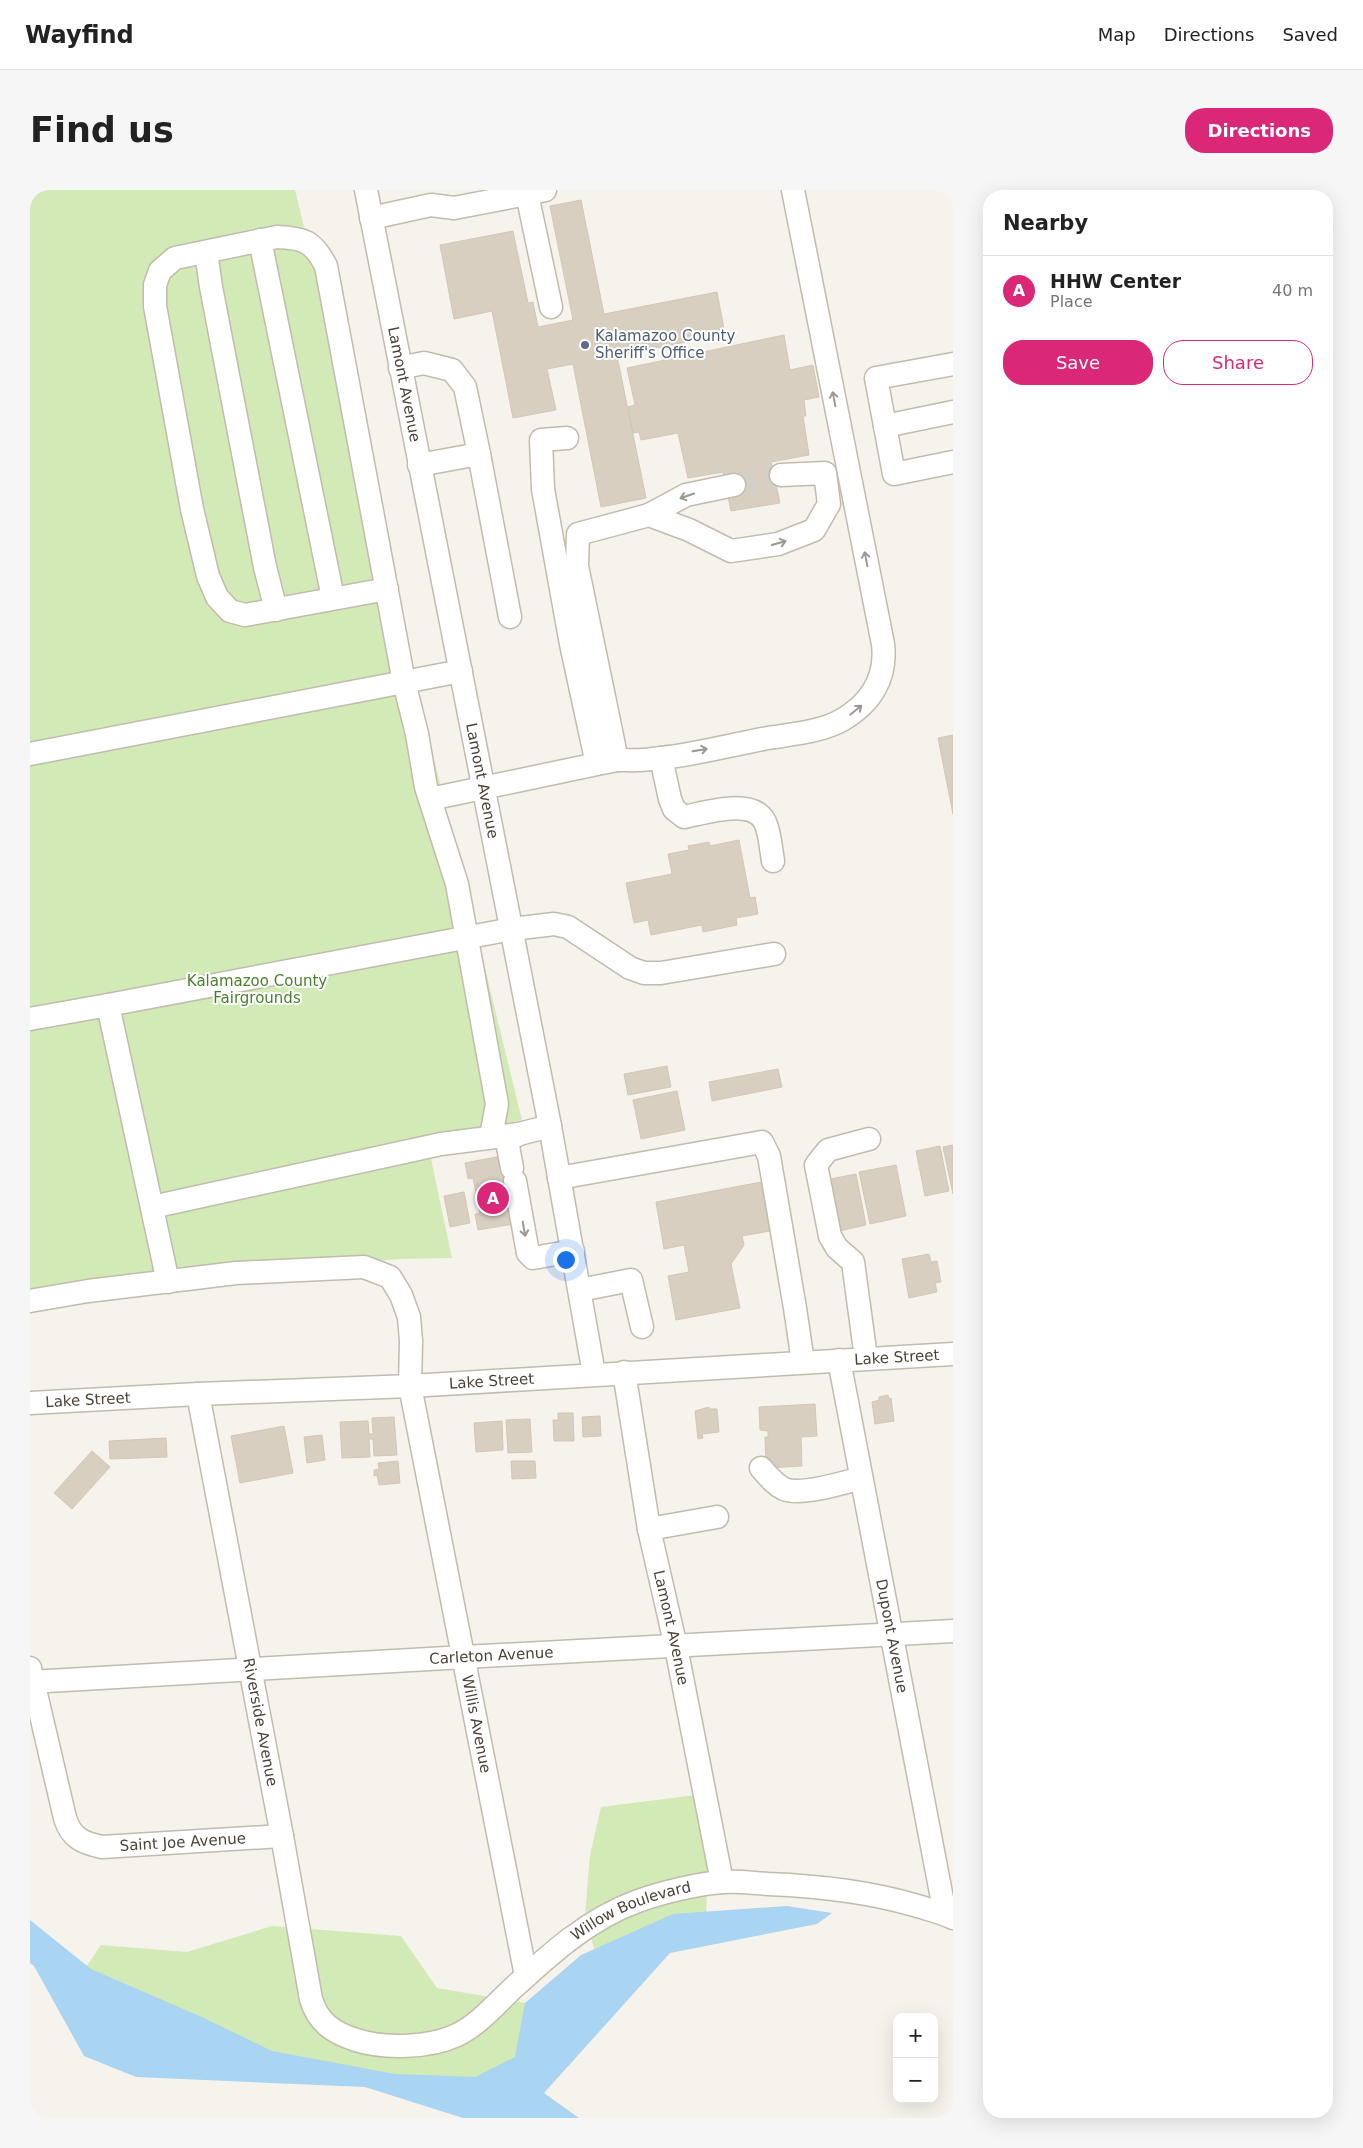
<!DOCTYPE html>
<html lang="en">
<head>
<meta charset="utf-8">
<style>
	body { margin:0; font-family:"DejaVu Sans",sans-serif; background:#f6f6f6; color:#222 }
	.controls { position:absolute; right:15px; bottom:15px; display:grid; overflow:hidden; border-radius:10px; box-shadow:0 5px 20px #0002 }
	.controls button { width:45px; height:45px; display:grid; place-items:center; padding:0; border:0; border-bottom:1px solid #e0e0e0; background:#fff; color:#222; font:25px sans-serif }
	.you { position:absolute; left:535px; top:1069px; width:18px; height:18px; margin:-12px; border:4px solid #fff; border-radius:50%; background:#1a73e8; box-shadow:0 0 0 8px #1a73e833 }
	.badge { display:grid; place-items:center; width:32px; height:32px; border-radius:50%; background:#db2777; color:#fff; font-size:16px; font-weight:700 }
	.pin { position:absolute; translate:-50% -50%; border:2px solid #fff; box-shadow:0 1px 5px #0006 }
	.list { margin:0; padding:0; list-style:none }
	h2 { display:flex; justify-content:space-between; align-items:center; height:65px; margin:0; padding:0 20px; font-size:21px }
	h2 small { font-size:16px; font-weight:400; color:#767676 }
	.list li { display:grid; grid-template-columns:32px 1fr auto; gap:15px; align-items:center; box-sizing:border-box; height:70px; padding:0 20px; border-top:1px solid #e0e0e0 }
	.list b { display:block; font-size:19px; white-space:nowrap }
	.list p { margin:0; font-size:16px; white-space:nowrap; color:#767676 }
	.list em { font-size:16px; font-style:normal; color:#767676 }
	.actions { display:flex; gap:10px; padding:15px 20px }
	.actions a { flex:1; padding:11px 0; border:1px solid #db2777; border-radius:20px; text-align:center; font-size:18px; color:#db2777 }
	.actions .main { background:#db2777; color:#fff }
	.map { position:relative; flex:none; width:923px; height:1928px; overflow:hidden; border-radius:20px }
	header { display:flex; align-items:center; gap:30px; box-sizing:border-box; height:70px; padding:0 25px; background:#fff; border-bottom:1px solid #e0e0e0 }
	header strong { font-size:24px }
	nav { display:flex; gap:28px; margin-inline-start:auto; font-size:18px }
	.intro { display:flex; align-items:center; justify-content:space-between; box-sizing:border-box; height:120px; padding:0 30px }
	h1 { margin:0; font-size:35px }
	.button { padding:12px 22px; border-radius:20px; background:#db2777; color:#fff; font-size:18px; font-weight:700 }
	main { display:flex; gap:30px; padding:0 30px }
	aside { flex:1; background:#fff; border-radius:20px; box-shadow:0 5px 20px #0002 }
	.map>svg:first-child { display:block }
	.green { fill:#d2eab5 }
	.water { fill:#a9d4f2 }
	.building { fill:#d8cfc1; stroke:#d3c7b4 }
	.lines { fill:none; stroke-linecap:round; stroke-linejoin:round }
	.minor-tunnel { stroke:#d4d0c8; stroke-width:22; stroke-dasharray:22 11; stroke-linecap:butt }
	.minor-casing { stroke:#c2bbae; stroke-width:25 }
	.minor { stroke:#fff; stroke-width:22 }
	.oneway { stroke:#9c9892 }
	.service-dot { fill:#5c6f8a; stroke:#fff; stroke-width:2 }
	.labels { text-anchor:middle; stroke-width:4; stroke-linejoin:round; paint-order:stroke }
	.service-label { font-size:15px; fill:#4e5e75; stroke:#fff; text-anchor:start }
	.street-label { font-size:15px; fill:#4b4439; stroke:#fff }
	.park-label { font-size:15px; fill:#4a7f2a; stroke:#fff }
</style>
</head>
<body>
<header>
<strong>Wayfind</strong>
<nav><a>Map</a><a>Directions</a><a>Saved</a></nav>
</header>
<div class="intro"><h1>Find us</h1><a class="button">Directions</a></div>
<main>
<div class="map">
<svg width="923" height="1928" viewBox="0 0 923 1928">
	<rect width="100%" height="100%" fill="#f6f3ec"/>
	<!-- green -->
	<path class="green" d="M0,0H265L492,930L397,950L422,1068L368,1069L0,1104Z
		M666,1605L679,1650L676,1725L565,1762L555,1726L560,1665L571,1617Z
		M242,1736L371,1746L407,1798L495,1813L516,1856L472,1903L195,1871L52,1783L71,1755L157,1762Z"/>
	<!-- water -->
	<path class="water" d="M757,1716L802,1723L787,1734L640,1763L514,1903L549,1928H433L335,1897L106,1887L54,1866L4,1776L0,1773V1730L61,1779L174,1828L242,1861L365,1884L445,1887L485,1867L495,1813L551,1765L643,1724Z"/>
	<!-- building -->
	<path class="building" d="M551,10L574,124L687,102L695,144L587,166L616,308L571,317L543,174L517,179L526,220L483,228L462,121L424,129L410,55L483,41L498,113L503,112L508,137L543,130L520,16Z
		M754,145L760,180L783,175L789,207L774,210L776,226H773L779,265L741,272L750,313L701,321L693,282L658,288L648,243L611,250L609,242L603,243L598,217L605,215L597,178Z
		M923,545V624L908,548Z
		M709,650L720,708L725,707L728,724L706,728L707,735L673,742L672,735L621,745L618,730L604,733L596,693L642,684L638,664L659,660L658,656L679,652L680,656Z
		M637,876L641,897L598,905L594,884Z
		M748,879L752,897L682,911L679,892Z
		M647,901L655,940L611,949L603,910Z
		M923,955V1004L913,957Z
		M910,956L919,1001L895,1006L886,961Z
		M471,966L492,990L484,1034L448,1040L445,1024L450,1023L443,988L438,989L435,973Z
		M866,975L876,1026L840,1034L829,982Z
		M826,984L836,1035L805,1042L795,990Z
		M731,992L740,1041L712,1046L714,1055L701,1074L710,1118L646,1130L638,1086L659,1082L654,1055L634,1059L626,1012Z
		M434,1002L440,1033L420,1037L414,1006Z
		M899,1064L901,1072L907,1071L911,1092L905,1093L907,1102L879,1108L872,1069Z
		M858,1205L859,1209L861,1208L864,1231L845,1234L842,1212L849,1210V1207Z
		M785,1214L787,1246L771,1247L772,1276L736,1278L735,1247H738V1241L730,1240L729,1217Z
		M679,1217V1219H687L689,1242L672,1244L673,1248L668,1249L665,1221Z
		M528,1223H543L544,1251H524L523,1230H528Z
		M570,1226L571,1246L553,1247L552,1227Z
		M364,1227L367,1265L344,1266L343,1249H339L340,1267L312,1268L310,1232L338,1231L339,1244H343L342,1228Z
		M500,1229L502,1262L478,1263L476,1230Z
		M472,1231L473,1260L446,1262L444,1233Z
		M254,1236L263,1283L210,1293L201,1246Z
		M292,1245L295,1270L277,1273L274,1247Z
		M136,1248L137,1267L80,1269L79,1251Z
		M62,1261L80,1277L42,1319L24,1303Z
		M368,1271L370,1293L349,1295L347,1285L344,1286V1280L349,1279L348,1273Z
		M481,1271H505L506,1288L482,1289Z"/>
	<g class="lines">
		<!-- minor-tunnel -->
		<path class="minor-tunnel" d="M704,295L751,285"/>
		<defs>
			<g id="minor">
				<path id="s1" d="M336,0L520,936L564,1184"/>
				<path d="M515,0L497,4L521,117"/>
				<path d="M341,28L401,15L424,18L497,4V0"/>
				<path d="M230,50L303,408"/>
				<path d="M176,62L181,97L235,377L246,420"/>
				<path d="M923,174L846,188L864,284L923,272"/>
				<path d="M370,178L394,173L422,180L435,197L449,264"/>
				<path d="M855,236L923,222"/>
				<path d="M389,275L449,264L480,427"/>
				<path d="M704,295L656,305L619,325L659,340L701,361L748,354L784,340L799,314L795,283L751,285"/>
				<path d="M431,481L374,492L387,544L396,597L427,694L467,914L461,947"/>
				<path d="M0,564L374,492L296,76C283,51 274,48 247,47L145,68L130,81L125,95V116L162,319L178,386L187,407L200,421L215,425L357,399"/>
				<path d="M631,568L640,609L644,619L654,627C675,623 723,607 735,632C740,643 741,659 743,671"/>
				<path d="M587,570C599,570 610,571 622,569C661,566 700,555 738,548C762,544 791,542 812,530C841,513 857,488 853,454L763,0"/>
				<path d="M572,573L587,570L547,376L548,344L619,325"/>
				<path d="M400,609L567,574L541,454L513,299L511,250L537,248"/>
				<path d="M78,815L482,739L524,734L538,737L600,778L614,783H631L744,764"/>
				<path d="M0,829L78,815L138,1092"/>
				<path d="M482,978L477,951L489,944"/>
				<path d="M529,988L732,952L739,966L765,1118L773,1172"/>
				<path d="M485,991L498,1063L503,1068L543,1061"/>
				<path d="M122,1017L411,954L489,944L520,936"/>
				<path d="M550,1100L601,1090L612,1137"/>
				<path id="s2" d="M0,1111L58,1101L206,1083L334,1077L360,1087L371,1105L379,1127L381,1151L380,1196L496,1786"/>
				<path d="M836,1168L823,1072L807,1058L800,1046L786,975L798,960L839,949"/>
				<path id="s3" d="M809,1170L915,1724"/>
				<path id="s4" d="M594,1182L619,1339L646,1457L692,1692"/>
				<path id="s5" d="M168,1204L252,1646L281,1809C288,1833 304,1843 326,1850C354,1859 400,1858 427,1845C448,1835 465,1815 482,1799C520,1764 558,1729 608,1711C630,1703 670,1693 693,1692C708,1691 723,1693 738,1694C788,1696 836,1701 884,1715C897,1719 911,1722 923,1728"/>
				<path id="s6" d="M0,1213L168,1204L380,1196L923,1164"/>
				<path d="M731,1278C738,1286 744,1294 754,1299C771,1306 813,1293 831,1288"/>
				<path d="M619,1339L687,1327"/>
				<path id="s7" d="M0,1478L35,1628C41,1648 53,1653 72,1657L252,1646"/>
				<path id="s8" d="M0,1492L434,1467L923,1441"/>
			</g>
		</defs>
		<!-- minor casing -->
		<use href="#minor" class="minor-casing"/>
		<!-- minor -->
		<use href="#minor" class="minor"/>
	</g>
	<!-- one-way arrows -->
	<defs><path id="oneway-shaft" d="M-6 0H5M1.5-3L5.5 0L1.5 3" fill="none" stroke-width="1.6" stroke-linecap="round" stroke-linejoin="round" transform="scale(1.25)"/></defs>
	<g class="oneway">
		<use href="#oneway-shaft" transform="translate(804 209) rotate(-101)"/>
		<use href="#oneway-shaft" transform="translate(657 306) rotate(161)"/>
		<use href="#oneway-shaft" transform="translate(749 353) rotate(-16)"/>
		<use href="#oneway-shaft" transform="translate(836 369) rotate(-101)"/>
		<use href="#oneway-shaft" transform="translate(826 520) rotate(-39)"/>
		<use href="#oneway-shaft" transform="translate(670 560) rotate(-10)"/>
		<use href="#oneway-shaft" transform="translate(494 1039) rotate(80)"/>
	</g>
	<!-- markers -->
	<circle class="service-dot" cx="555" cy="155" r="5"/>
	<g class="labels">
		<!-- service labels -->
		<g class="service-label">
			<text x="565" y="151">Kalamazoo County<tspan x="565" dy="17">Sheriff's Office</tspan></text>
		</g>
		<!-- street labels -->
		<g class="street-label">
			<text dy="5" stroke="none"><textPath href="#s1" startOffset="198">Lamont Avenue</textPath></text>
			<text dy="5" stroke="none"><textPath href="#s1" startOffset="602">Lamont Avenue</textPath></text>
			<text dy="5" stroke="none"><textPath href="#s6" startOffset="868">Lake Street</textPath></text>
			<text dy="5" stroke="none"><textPath href="#s6" startOffset="462">Lake Street</textPath></text>
			<text dy="5" stroke="none"><textPath href="#s6" startOffset="58">Lake Street</textPath></text>
			<text dy="5" stroke="none"><textPath href="#s4" startOffset="260">Lamont Avenue</textPath></text>
			<text dy="5" stroke="none"><textPath href="#s3" startOffset="281">Dupont Avenue</textPath></text>
			<text dy="5" stroke="none"><textPath href="#s8" startOffset="462">Carleton Avenue</textPath></text>
			<text dy="5" stroke="none"><textPath href="#s5" startOffset="334">Riverside Avenue</textPath></text>
			<text dy="5" stroke="none"><textPath href="#s2" startOffset="822">Willis Avenue</textPath></text>
			<text dy="5" stroke="none"><textPath href="#s7" startOffset="285">Saint Joe Avenue</textPath></text>
			<text dy="5" stroke="none"><textPath href="#s5" startOffset="999">Willow Boulevard</textPath></text>
		</g>
		<!-- park labels -->
		<g class="park-label">
			<text x="227" y="796">Kalamazoo County<tspan x="227" dy="17">Fairgrounds</tspan></text>
		</g>
	</g>
</svg>
<div class="controls">
<button>+</button>
<button>−</button>
</div>
<div class="you"></div>
<div class="pin badge" style="left:463px;top:1008px">A</div>
</div>
<aside>
<h2>Nearby<small></small></h2>
<ul class="list">
<li><span class="badge">A</span><div><b>HHW Center</b><p>Place</p></div><em>40 m</em></li>
</ul>
<div class="actions"><a class="main">Save</a><a>Share</a></div>
</aside>
</main>
</body>
</html>
